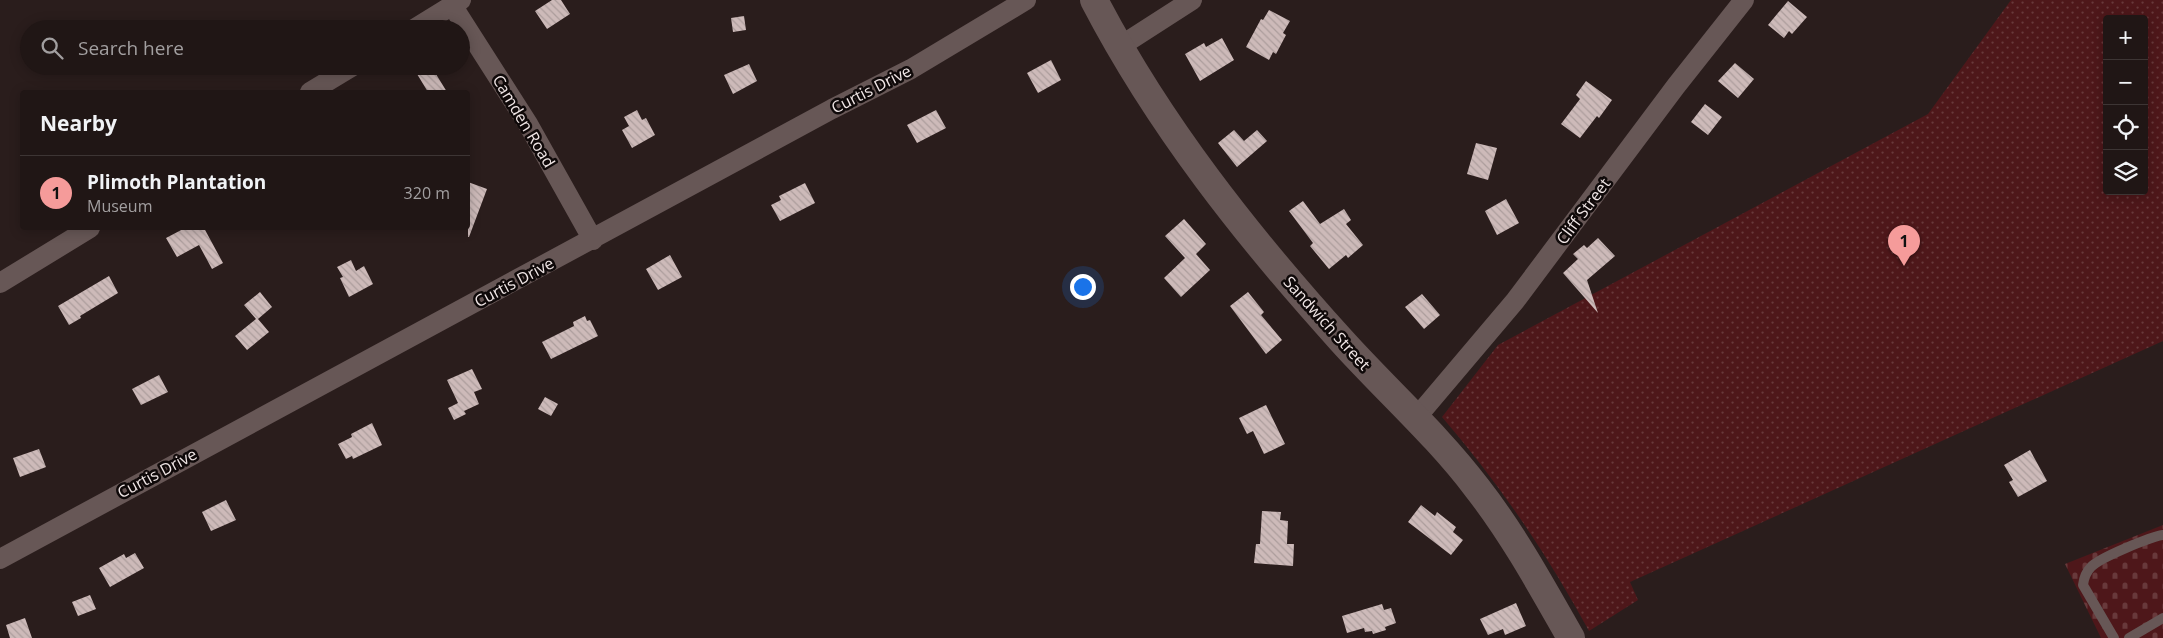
<!DOCTYPE html>
<html lang="en">
<head>
<meta charset="utf-8">
<style>
	body { margin:0; font-family:"Open Sans",sans-serif; background:#2d2322; color:#f1f3f6 }
	.controls { position:absolute; right:15px; top:15px; display:grid; overflow:hidden; border-radius:5px; box-shadow:0 2px 12px #0003 }
	.controls button { width:45px; height:45px; display:grid; place-items:center; padding:0; border:0; border-bottom:1px solid #3d3534; background:#201615; color:#f1f3f6; font:25px sans-serif }
	.you { position:absolute; left:1082px; top:286px; width:18px; height:18px; margin:-12px; border:4px solid #fff; border-radius:50%; background:#1a73e8; box-shadow:0 0 0 8px #1a73e833 }
	.badge { display:grid; place-items:center; width:32px; height:32px; border-radius:50%; background:#f59b9a; color:#111; font-size:16px; font-weight:700 }
	.pin { position:absolute; translate:-50% -41px; filter:drop-shadow(0 1px 2px #0008) }
	.pin::after { content:''; position:absolute; top:26px; width:18px; height:15px; background:inherit; clip-path:polygon(0 0,100% 0,50% 100%) }
	.list { margin:0; padding:0; list-style:none }
	h2 { display:flex; justify-content:space-between; align-items:center; height:65px; margin:0; padding:0 20px; font-size:21px }
	h2 small { font-size:16px; font-weight:400; color:#a29fa0 }
	.list li { display:grid; grid-template-columns:32px 1fr auto; gap:15px; align-items:center; box-sizing:border-box; height:75px; padding:0 20px; border-top:1px solid #3d3534 }
	.list b { display:block; font-size:19px; white-space:nowrap }
	.list p { margin:0; font-size:16px; white-space:nowrap; color:#a29fa0 }
	.list em { font-size:16px; font-style:normal; color:#a29fa0 }
	.icon { flex:none; width:28px; height:28px; fill:none; stroke:currentColor; stroke-width:2; stroke-linecap:round; stroke-linejoin:round }
	.map { position:relative; flex:none; width:2163px; height:638px; overflow:hidden }
	.search { position:absolute; background:#201615; box-shadow:0 2px 12px #0003; left:20px; top:20px; width:450px; height:55px; display:flex; align-items:center; gap:12px; box-sizing:border-box; padding:0 18px; border-radius:28px; color:#a29fa0; font-size:19px }
	.panel { position:absolute; background:#201615; box-shadow:0 2px 12px #0003; left:20px; top:90px; width:450px; height:140px; border-radius:5px }
	.map>svg:first-child { display:block }
	.green { fill:url(#green-dots); fill-rule:evenodd }
	.cemetery { fill:url(#cemetery-stones) }
	.building { fill:url(#building-back-hatch) }
	.lines { fill:none; stroke-linecap:round; stroke-linejoin:round }
	.lane { stroke:#675756; stroke-width:10 }
	.street { stroke:#675756; stroke-width:20 }
	.secondary { stroke:#675756; stroke-width:28 }
	.labels { text-anchor:middle; stroke-width:5; stroke-linejoin:round; paint-order:stroke }
	.street-label { font-size:16px; fill:#f0e6e6; stroke:#0f0909 }
</style>
</head>
<body>
<div class="map">
<svg width="2163" height="638" viewBox="0 0 2163 638">
	<defs>
		<pattern id="green-dots" width="8" height="8" patternUnits="userSpaceOnUse" patternTransform="scale(1.25)"><rect width="8" height="8" fill="#4e171a"/><path d="M2 2h.1M6 6h.1" fill="none" stroke="#68393b" stroke-width="1.8" stroke-linecap="round"/></pattern>
		<pattern id="cemetery-stones" width="16" height="16" patternUnits="userSpaceOnUse" patternTransform="scale(1.25)"><rect width="16" height="16" fill="#4e171a"/><path d="M2 7V4a2 2 0 0 1 4 0v3zM10 15v-3a2 2 0 0 1 4 0v3z" fill="#68393b"/></pattern>
		<pattern id="building-back-hatch" width="6" height="6" patternUnits="userSpaceOnUse" patternTransform="scale(1.25)"><rect width="6" height="6" fill="#cdbab9"/><path d="M-1 5l2 2M0 0l6 6M5-1l2 2" fill="none" stroke="#ac9d9c"/></pattern>
	</defs>
	<rect width="100%" height="100%" fill="#2a1d1c"/>
	<!-- green -->
	<path class="green" d="M2011,0H2163V341L1630,582L1638,600L1589,631C1547,554 1499,483 1442,417L1498,345L1928,114ZM2107,19H2144V191H2107Z"/>
	<!-- cemetery -->
	<path class="cemetery" d="M2163,525V638H2101L2065,564Z"/>
	<!-- building -->
	<path class="building" d="M552,0H561L570,14L547,29L535,11Z
		M1788,1L1807,17L1792,34L1789,31L1784,38L1768,25Z
		M1269,10L1290,21L1283,33L1286,35L1276,54L1273,52L1269,60L1246,47L1261,19L1263,20Z
		M744,16L746,30L733,32L731,18Z
		M1222,38L1234,60L1200,81L1185,54L1204,43L1206,47Z
		M1051,60L1061,80L1038,93L1027,73Z
		M1735,63L1754,79L1738,98L1718,81Z
		M749,64L757,81L733,94L724,75Z
		M431,66L447,92H428L417,74Z
		M1586,81L1612,100L1599,118L1597,116L1580,138L1561,124L1580,99L1576,95Z
		M1705,104L1722,117L1708,135L1691,122Z
		M637,110L642,120L646,118L655,135L632,148L622,130L629,126L624,117Z
		M936,110L946,128L917,143L907,125Z
		M1234,130L1244,141L1257,130L1267,141L1237,167L1218,143Z
		M1476,143L1497,148L1488,180L1467,174Z
		M468,182L487,189L469,237H468Z
		M805,183L815,203L780,221L771,205L781,200L779,196Z
		M1506,199L1519,223L1497,235L1485,211Z
		M1303,201L1320,224L1344,209L1351,220L1346,224L1363,245L1348,258L1346,255L1329,269L1310,246L1313,243L1289,211Z
		M1184,219L1206,244L1196,254L1210,270L1181,297L1164,278L1185,258L1165,236Z
		M185,228H204L223,263L212,269L199,245L177,257L166,238Z
		M1598,238L1615,256L1587,280L1598,313L1563,273L1578,259L1573,254L1584,245L1587,248Z
		M670,255L682,277L658,290L646,269Z
		M351,260L356,271L364,266L373,284L349,297L340,278L343,277L337,267Z
		M109,276L118,293L80,316L81,318L69,325L58,306Z
		M260,292L272,307L258,319L269,332L247,350L235,336L256,319L244,305Z
		M1248,292L1264,312L1261,315L1282,340L1266,354L1230,306Z
		M1422,294L1440,315L1424,329L1405,307Z
		M585,316L587,321L590,320L598,336L551,359L542,342L574,326L573,322Z
		M472,369L482,389L474,392L479,404L464,411L466,414L454,420L448,408L458,403L447,380Z
		M159,375L168,392L141,405L132,389Z
		M545,397L558,404L551,416L538,409Z
		M1266,405L1285,444L1264,454L1253,431L1247,434L1239,418Z
		M372,423L382,445L353,459L352,456L346,459L338,444L352,437L351,434Z
		M39,449L46,467L20,477L13,458Z
		M2030,450L2047,481L2018,497L2009,482L2013,480L2004,465Z
		M226,500L236,520L211,531L202,512Z
		M1421,505L1435,516L1437,512L1456,527L1453,532L1463,540L1451,555L1408,522Z
		M1262,511L1281,512L1280,520L1288,521L1287,544H1294L1293,566L1254,563L1256,544H1260Z
		M135,553L144,568L110,587L99,568L124,554L126,558Z
		M90,595L96,609L78,616L72,602Z
		M1516,603L1526,626L1505,635L1503,629L1488,635L1480,619Z
		M1382,604L1384,610L1391,608L1396,623L1385,627L1386,630L1373,634L1372,631L1365,632L1364,628L1347,633L1342,616Z
		M25,618L32,638H10L6,625Z"/>
	<g class="lines">
		<!-- lane -->
		<path class="lane" d="M2114,638L2083,585C2084,577 2086,572 2091,567C2099,558 2150,537 2163,535
			M2129,638L2163,618"/>
		<!-- street -->
		<path class="street" d="M452,5L528,124L593,240
			M414,29L461,0
			M1119,47L1192,0
			M310,92L353,66
			M0,283L90,228
			M1416,418L1515,301L1676,86L1744,0
			M0,559L832,109L911,69L1026,0"/>
		<!-- secondary -->
		<path class="secondary" d="M1094,0C1159,125 1247,236 1341,340C1386,390 1437,435 1477,488C1513,534 1542,587 1571,638"/>
	</g>
	<g class="labels">
		<!-- street labels -->
		<g class="street-label">
			<text transform="translate(871 89) rotate(-27)" y="6">Curtis Drive</text>
			<text transform="translate(524 121) rotate(59)" y="6">Camden Road</text>
			<text transform="translate(1583 211) rotate(-53)" y="6">Cliff Street</text>
			<text transform="translate(514 282) rotate(-28)" y="6">Curtis Drive</text>
			<text transform="translate(1327 323) rotate(48)" y="6">Sandwich Street</text>
			<text transform="translate(157 473) rotate(-28)" y="6">Curtis Drive</text>
		</g>
	</g>
</svg>
<div class="controls">
<button>+</button>
<button>−</button>
<button><svg class="icon" aria-label="locate" viewBox="0 0 24 24"><circle cx="12" cy="12" r="6"/><path d="M12 2v4M12 18v4M2 12h4M18 12h4"/></svg></button>
<button><svg class="icon" aria-label="layers" viewBox="0 0 24 24"><path d="M12 4l9 5-9 5-9-5zM3 14l9 5 9-5"/></svg></button>
</div>
<div class="you"></div>
<div class="pin badge" style="left:1904px;top:266px">1</div>
<div class="search"><svg class="icon" aria-label="search" viewBox="0 0 24 24"><circle cx="10" cy="10" r="6"/><path d="M15 15l6 6"/></svg>Search here</div>
<section class="panel">
<h2>Nearby<small></small></h2>
<ul class="list">
<li><span class="badge">1</span><div><b>Plimoth Plantation</b><p>Museum</p></div><em>320 m</em></li>
</ul>
</section>
</div>
</body>
</html>
